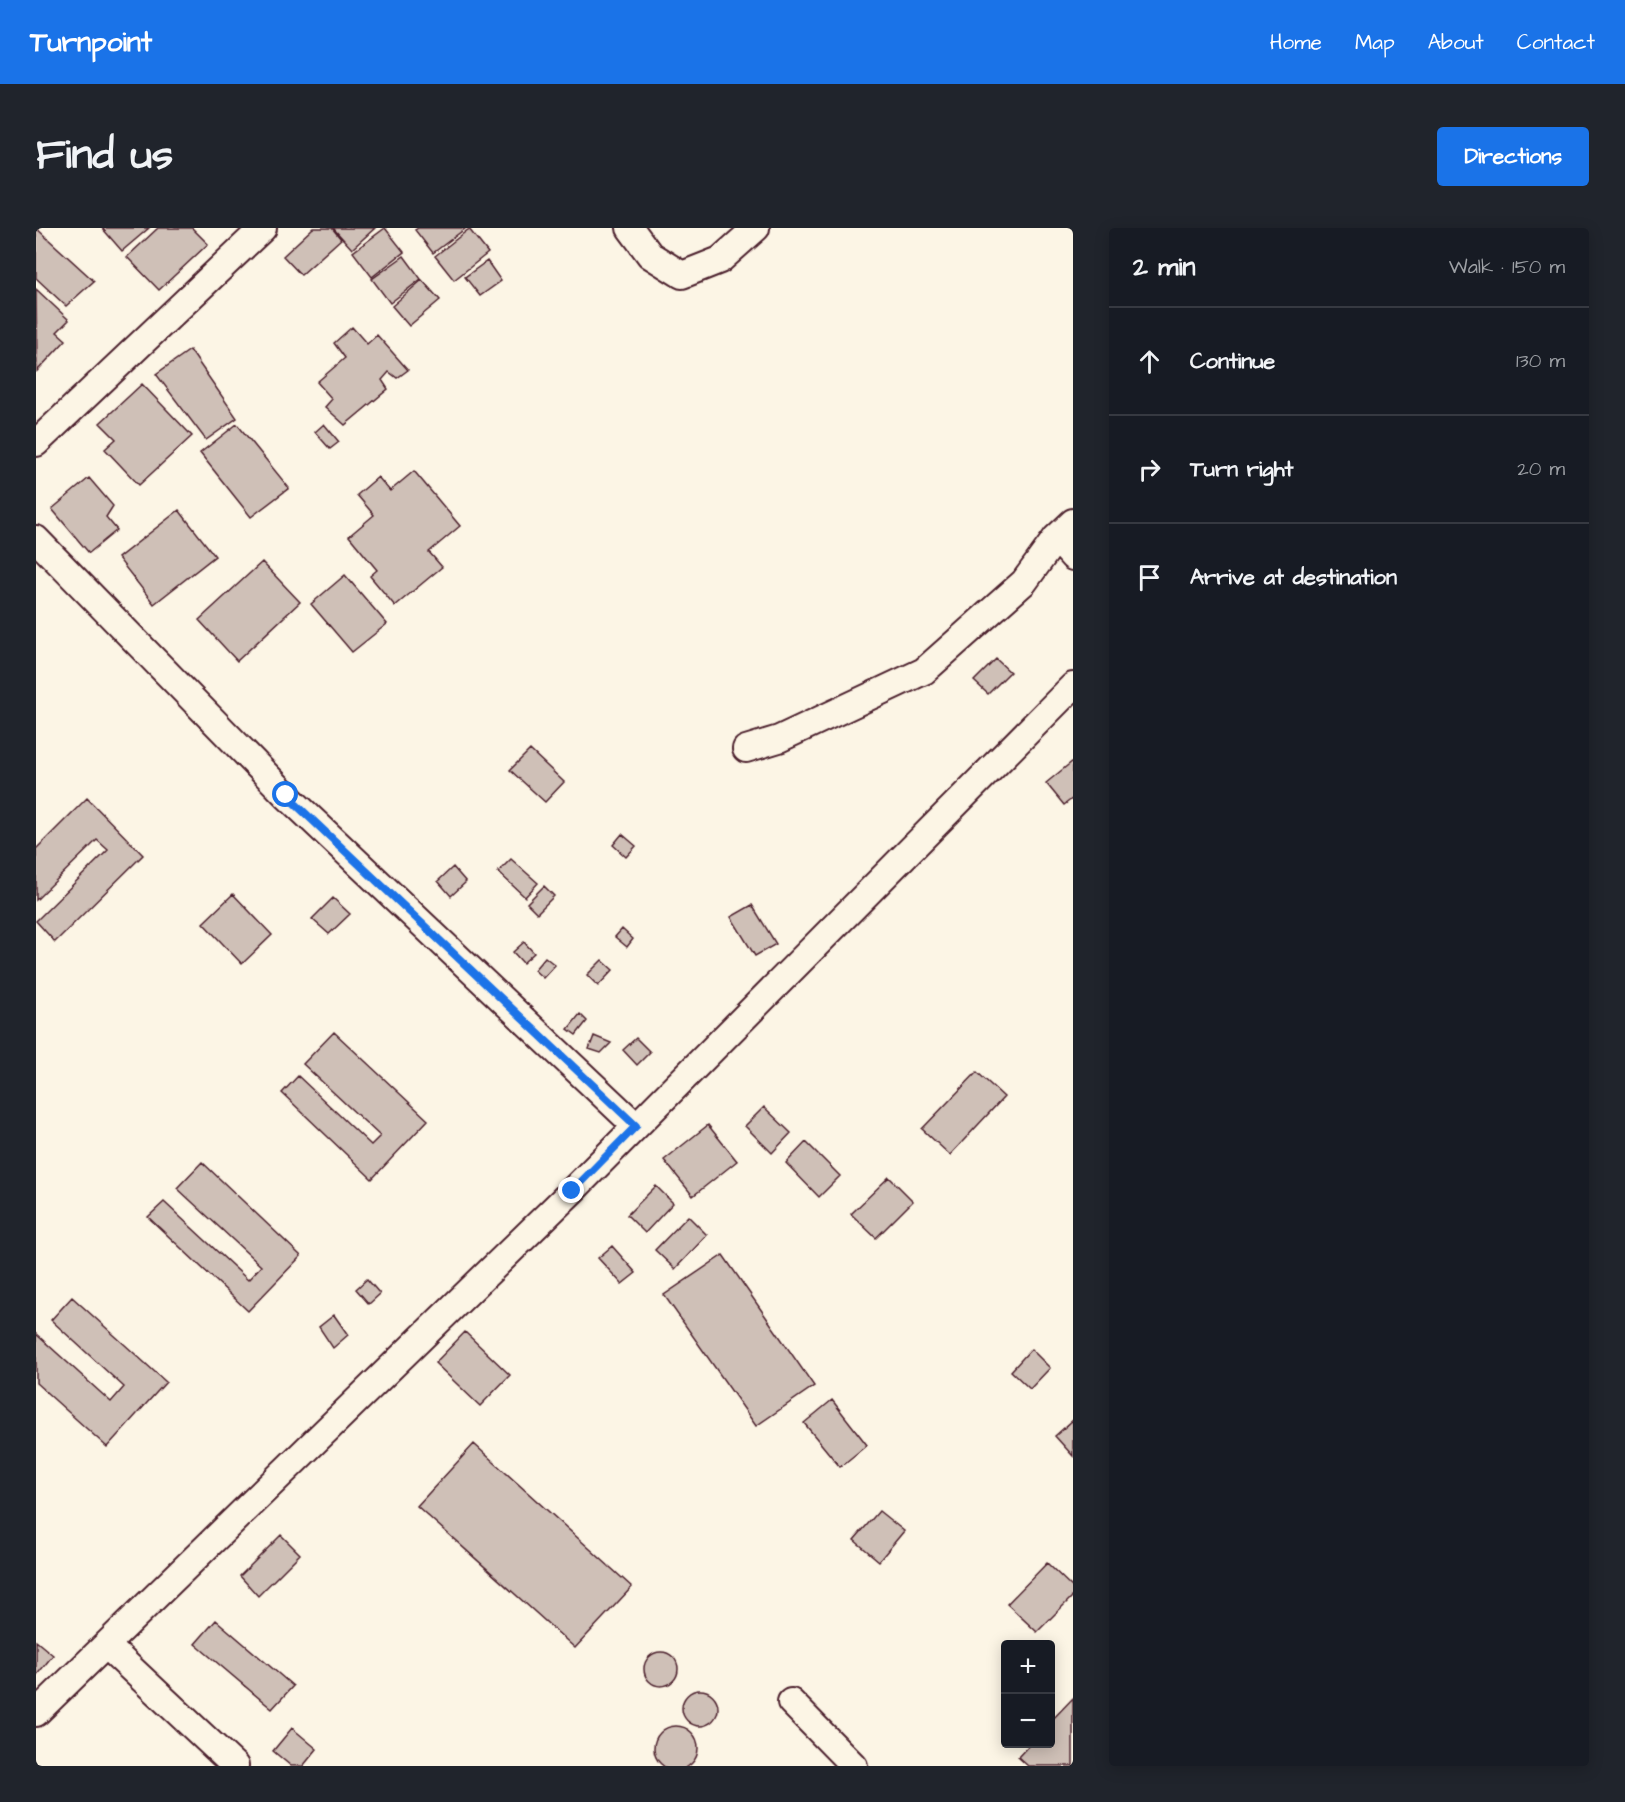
<!DOCTYPE html>
<html lang="en">
<head>
<meta charset="utf-8">
<style>
	body { margin:0; font-family:"Architects Daughter",sans-serif; background:#20242c; color:#f1f3f6 }
	.controls { position:absolute; right:18px; bottom:18px; display:grid; overflow:hidden; border-radius:6px; box-shadow:0 3px 15px #0003 }
	.controls button { width:54px; height:54px; display:grid; place-items:center; padding:0; border:0; border-bottom:2px solid #363941; background:#171b24; color:#f1f3f6; font:30px sans-serif }
	.stop { position:absolute; width:18px; height:18px; margin:-14px; border:4px solid #1a73e8; border-radius:50%; background:#fff }
	.stop.end { background:#1a73e8; border-color:#fff; box-shadow:0 2px 6px #0008 }
	.list { margin:0; padding:0; list-style:none }
	h2 { display:flex; justify-content:space-between; align-items:center; height:78px; margin:0; padding:0 24px; font-size:26px }
	h2 small { font-size:20px; font-weight:400; color:#9ea1a6 }
	.list li { display:grid; grid-template-columns:39px 1fr auto; gap:18px; align-items:center; box-sizing:border-box; height:108px; padding:0 24px; border-top:2px solid #363941 }
	.list b { display:block; font-size:22px; white-space:nowrap }
	.list em { font-size:20px; font-style:normal; color:#9ea1a6 }
	.icon { flex:none; width:33px; height:33px; fill:none; stroke:currentColor; stroke-width:2; stroke-linecap:round; stroke-linejoin:round }
	.map { position:relative; flex:none; width:1037px; height:1538px; overflow:hidden; border-radius:6px }
	header { display:flex; align-items:center; gap:36px; box-sizing:border-box; height:84px; padding:0 30px; background:#1a73e8; color:#fff }
	header strong { font-size:28px }
	nav { display:flex; gap:33px; margin-inline-start:auto; font-size:21px }
	.intro { display:flex; align-items:center; justify-content:space-between; box-sizing:border-box; height:144px; padding:0 36px }
	h1 { margin:0; font-size:42px }
	.button { padding:15px 27px; border-radius:6px; background:#1a73e8; color:#fff; font-size:21px; font-weight:700 }
	main { display:flex; gap:36px; padding:0 36px }
	aside { flex:1; background:#171b24; border-radius:6px; box-shadow:0 3px 15px #0003 }
	.map>svg:first-child { display:block }
	.building { fill:#cfc0b7; stroke:#4a1f2b; stroke-width:1.5 }
	.lines { fill:none; stroke-linecap:round; stroke-linejoin:round }
	.minor-casing { stroke:#4a1f2b; stroke-width:30 }
	.minor { stroke:#fcf5e5; stroke-width:26 }
	.route { stroke:#1a73e8; stroke-width:8 }
</style>
</head>
<body>
<header>
<strong>Turnpoint</strong>
<nav><a>Home</a><a>Map</a><a>About</a><a>Contact</a></nav>
</header>
<div class="intro"><h1>Find us</h1><a class="button">Directions</a></div>
<main>
<div class="map">
<svg width="1037" height="1538" viewBox="0 0 1037 1538">
	<rect width="100%" height="100%" fill="#fcf5e5"/>
	<filter id="ink" filterUnits="userSpaceOnUse"><feTurbulence type="fractalNoise" baseFrequency=".0167" numOctaves="2"/><feDisplacementMap in="SourceGraphic" scale="12" xChannelSelector="R" yChannelSelector="G"/><feConvolveMatrix kernelMatrix="1 2 1 2 8 2 1 2 1" color-interpolation-filters="sRGB"/></filter>
	<g filter="url(#ink)">
		<!-- building -->
		<path class="building" d="M0,0L58,53L30,78L0,50Z
			M66,0H113L86,23Z
			M122,0H156L172,16L123,62L91,29Z
			M277,0H296L305,11L265,47L247,28Z
			M297,0H339L316,21Z
			M349,0L368,24L336,49L317,24Z
			M382,0H430L397,25L379,2Z
			M433,1L452,25L418,52L399,28Z
			M368,28L385,51L354,75L336,51Z
			M451,33L465,53L444,68L429,49Z
			M386,52L404,72L373,98L356,78Z
			M0,61L33,92L21,104L30,112L1,143Z
			M316,99L331,116L341,107L372,142L361,150L353,144L346,152L352,161L309,197L289,179L296,171L281,154L309,130L298,115Z
			M154,122L201,190L170,212L120,146Z
			M106,156L156,208L103,257L69,221L80,211L64,195Z
			M201,196L253,260L215,289L164,225Z
			M288,196L303,214L294,221L279,204Z
			M378,243L424,298L393,324L406,339L359,378L334,348L341,342L313,308L338,287L321,267L342,249L354,263Z
			M53,250L77,278L70,289L81,302L53,325L16,281Z
			M143,282L179,328L118,376L82,330Z
			M226,334L264,374L201,433L163,392Z
			M309,347L351,396L316,424L275,376Z
			M960,431L974,444L952,466L938,453Z
			M494,522L528,554L509,574L474,542Z
			M1037,533V570L1028,577L1010,555Z
			M51,570L107,627L19,714L0,693L72,622L61,612L0,672V621Z
			M586,606L600,618L590,629L577,617Z
			M475,631L502,655L489,669L462,644Z
			M417,639L430,654L415,668L402,653Z
			M508,658L518,668L501,685L491,675Z
			M197,666L236,707L206,736L167,695Z
			M297,670L314,686L293,706L276,691Z
			M716,677L740,716L719,728L695,689Z
			M586,701L597,711L591,719L579,709Z
			M488,714L498,725L487,735L477,724Z
			M509,729L519,737L507,750L498,742Z
			M566,732L577,742L562,758L551,747Z
			M544,786L551,793L540,807L532,801Z
			M298,804L392,892L336,951L246,865L262,848L335,917L344,908L267,836Z
			M558,808L575,815L565,825L553,821Z
			M600,810L614,824L601,837L587,822Z
			M941,844L968,869L914,927L886,901Z
			M728,879L755,905L736,925L709,898Z
			M672,897L701,933L657,968L628,932Z
			M770,914L804,948L783,969L750,935Z
			M166,934L265,1028L212,1083L112,989L128,974L212,1052L225,1038L141,960Z
			M853,949L877,973L840,1010L815,986Z
			M620,958L637,975L609,1005L591,987Z
			M652,988L671,1007L639,1041L619,1022Z
			M576,1018L600,1045L586,1056L562,1030Z
			M687,1027L778,1158L720,1198L628,1067Z
			M331,1051L344,1066L333,1076L320,1061Z
			M36,1069L130,1154L71,1219L0,1155V1106L75,1174L88,1159L15,1092Z
			M298,1087L312,1107L297,1120L283,1099Z
			M429,1104L474,1147L444,1178L399,1135Z
			M995,1121L1014,1140L994,1161L975,1143Z
			M796,1172L831,1217L804,1239L768,1195Z
			M1037,1192V1228L1019,1208Z
			M438,1216L596,1359L539,1420L381,1278Z
			M843,1283L868,1303L843,1333L818,1312Z
			M245,1307L264,1326L222,1368L204,1348Z
			M1011,1335L1037,1360V1368L1001,1404L971,1376Z
			M180,1392L257,1458L236,1481L159,1416Z
			M0,1413L17,1427L0,1448Z
			M608 1441a17 17 0 1 1 34 0a17 17 0 1 1-34 0Z
			M646 1480a18 18 0 1 1 36 0a18 18 0 1 1-36 0Z
			M1037,1470V1538H992L982,1529L994,1516H1014V1494Z
			M618 1520a22 22 0 1 1 44 0a22 22 0 1 1-44 0Z
			M256,1500L281,1521L267,1538H255L237,1523Z"/>
		<g class="lines">
			<defs>
				<path id="minor" d="M594,0L614,27L646,47L684,32L720,0
					M0,215L227,0
					M1020,310L1037,329
					M0,311L250,567L600,898
					M710,521L743,511L888,443L988,354L1020,310L1037,294
					M70,1417L199,1538
					M755,1474L818,1538
					M0,1485L536,963L1037,458"/>
			</defs>
			<!-- minor casing -->
			<use href="#minor" class="minor-casing"/>
			<!-- minor -->
			<use href="#minor" class="minor"/>
		</g>
	</g>
	<g class="lines" filter="url(#ink)">
		<!-- route -->
		<path class="route" d="M250,567L600,898L536,963"/>
	</g>
</svg>
<div class="controls">
<button>+</button>
<button>−</button>
</div>
<div class="stop" style="left:250px;top:567px"></div>
<div class="stop end" style="left:536px;top:963px"></div>
</div>
<aside>
<h2>2 min<small>Walk · 150 m</small></h2>
<ul class="list">
<li><svg class="icon" aria-label="ahead" viewBox="0 0 24 24"><path d="M12 20V5M6 11l6-6 6 6"/></svg><div><b>Continue</b></div><em>130 m</em></li>
<li><svg class="icon" aria-label="right" viewBox="0 0 24 24"><path d="M7 20v-9h11M14 6l5 5-5 5"/></svg><div><b>Turn right</b></div><em>20 m</em></li>
<li><svg class="icon" aria-label="arrive" viewBox="0 0 24 24"><path d="M6 21V4h12l-3 4 3 4H6"/></svg><div><b>Arrive at destination</b></div></li>
</ul>
</aside>
</main>
</body>
</html>
